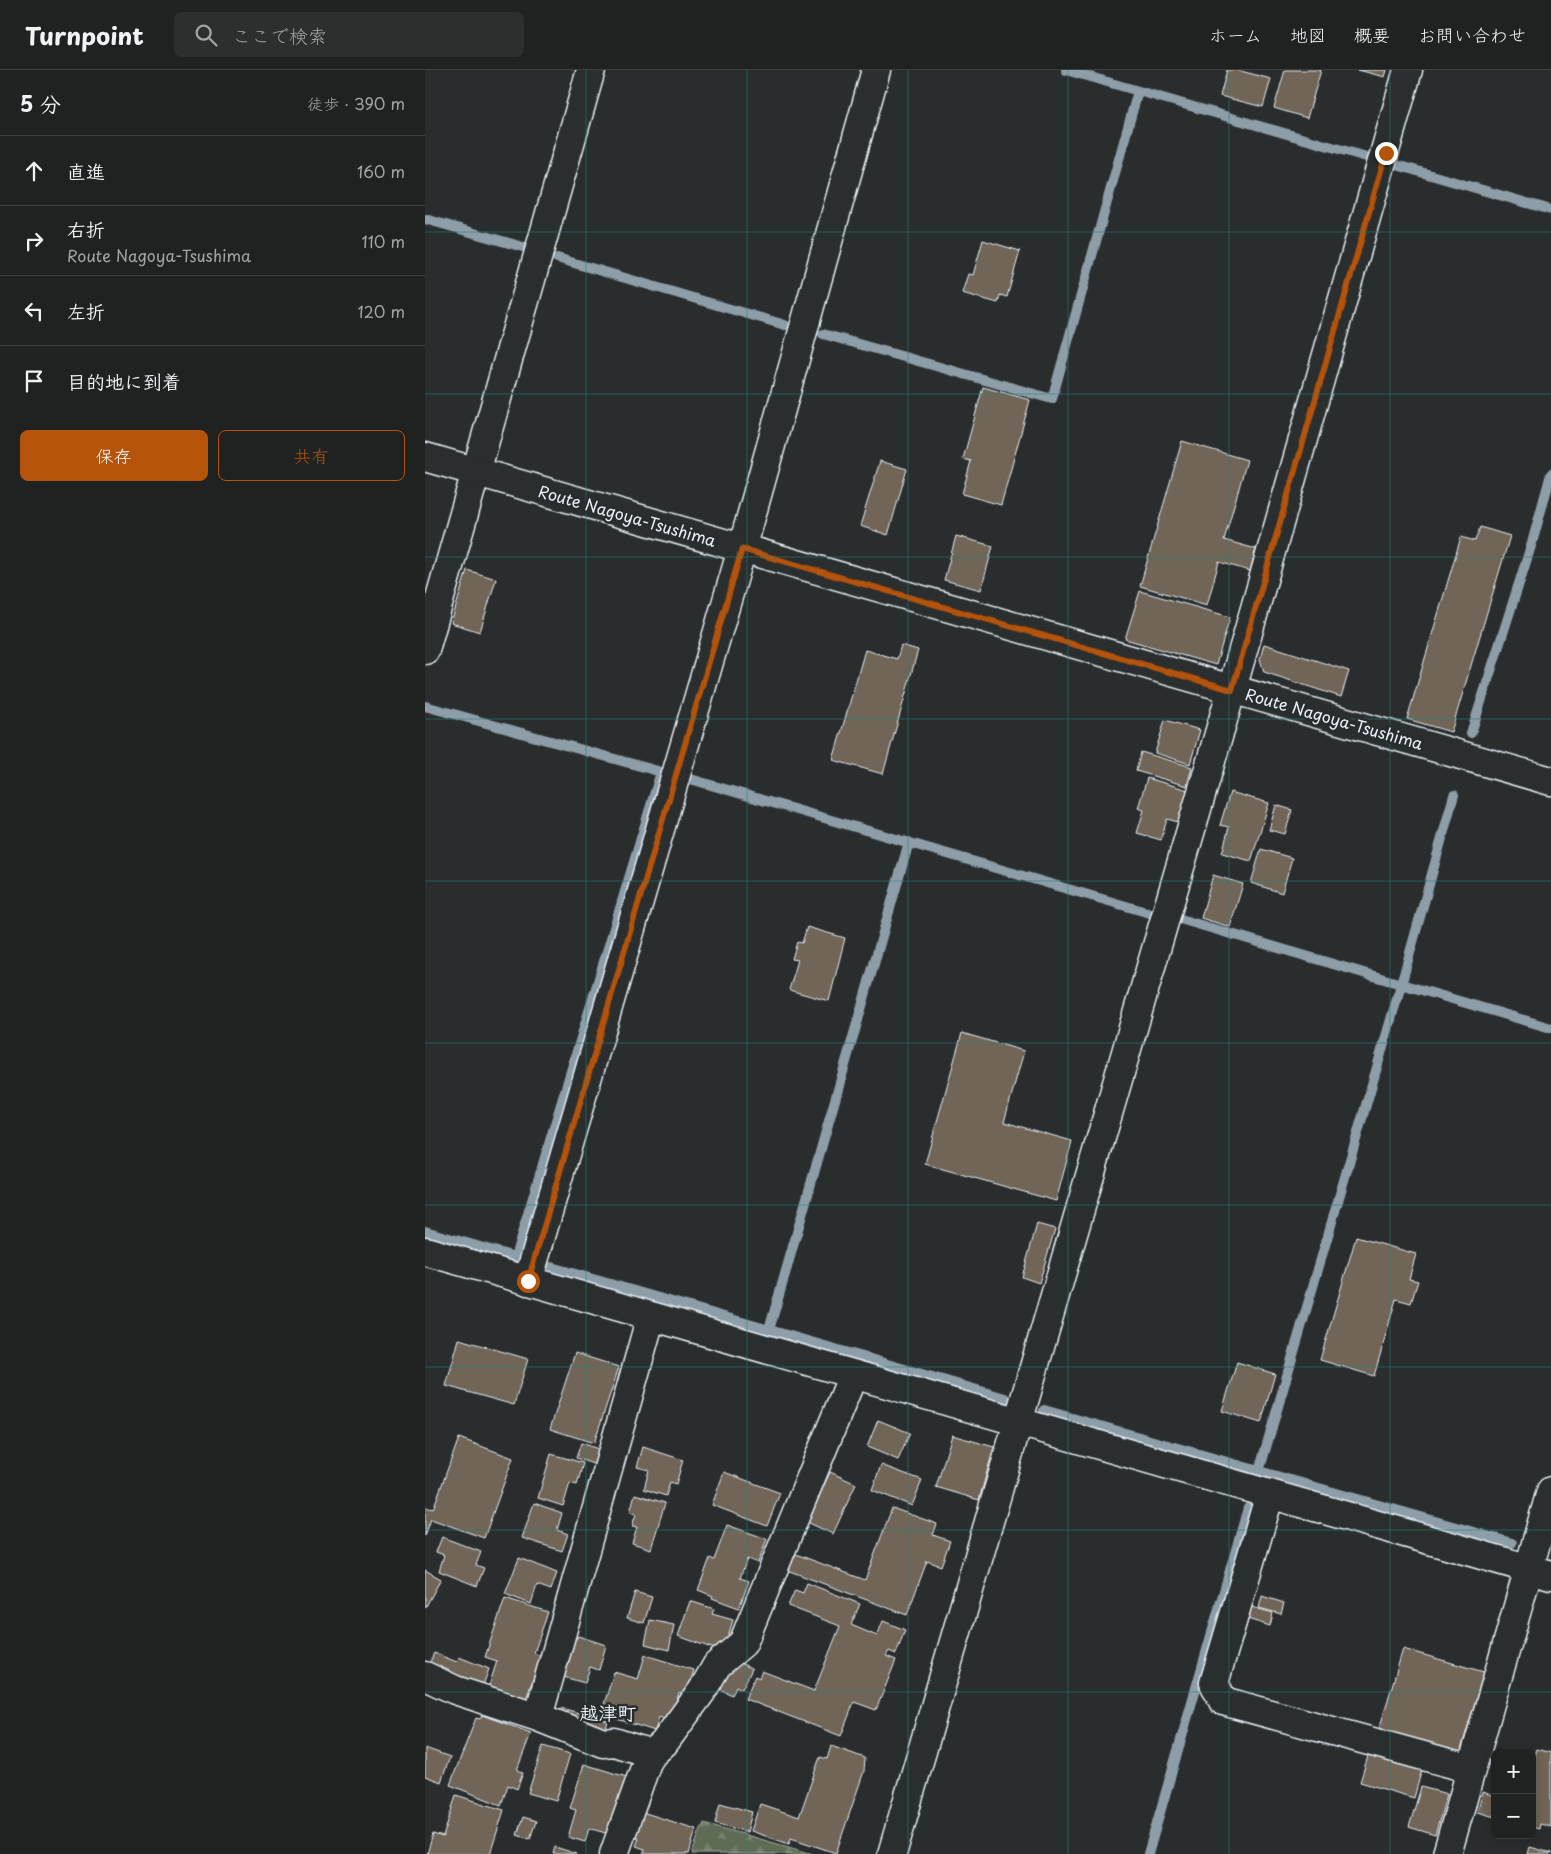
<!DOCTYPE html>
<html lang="ja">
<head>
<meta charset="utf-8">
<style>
	body { margin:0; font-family:"Playpen Sans","Klee One",sans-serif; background:#2d2f2f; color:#f1f3f6 }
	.controls { position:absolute; right:15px; bottom:15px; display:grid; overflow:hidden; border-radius:8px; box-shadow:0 2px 12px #0003 }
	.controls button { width:45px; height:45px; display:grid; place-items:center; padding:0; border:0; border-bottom:1px solid #3d3f40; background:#202222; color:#f1f3f6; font:25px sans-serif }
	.stop { position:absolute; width:15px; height:15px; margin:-11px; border:4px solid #b45309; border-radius:50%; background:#fff }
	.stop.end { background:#b45309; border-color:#fff; box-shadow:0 1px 5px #0008 }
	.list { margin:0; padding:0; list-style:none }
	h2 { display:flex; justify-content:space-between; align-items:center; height:65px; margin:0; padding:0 20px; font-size:21px }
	h2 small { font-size:16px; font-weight:400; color:#a2a4a5 }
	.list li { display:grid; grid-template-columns:32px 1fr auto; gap:15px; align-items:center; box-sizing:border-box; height:70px; padding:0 20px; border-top:1px solid #3d3f40 }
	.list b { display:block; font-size:19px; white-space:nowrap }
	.list p { margin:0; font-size:16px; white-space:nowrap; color:#a2a4a5 }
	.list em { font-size:16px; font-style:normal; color:#a2a4a5 }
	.actions { display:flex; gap:10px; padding:15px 20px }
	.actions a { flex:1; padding:11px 0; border:1px solid #b45309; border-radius:8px; text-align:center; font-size:18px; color:#b45309 }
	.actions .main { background:#b45309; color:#fff }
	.icon { flex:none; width:28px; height:28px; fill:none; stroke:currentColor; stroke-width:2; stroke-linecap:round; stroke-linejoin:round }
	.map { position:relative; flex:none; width:1126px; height:1784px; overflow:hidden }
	header { display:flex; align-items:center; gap:30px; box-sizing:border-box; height:70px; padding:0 25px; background:#202222; border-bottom:1px solid #3d3f40 }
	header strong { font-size:24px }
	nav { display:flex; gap:28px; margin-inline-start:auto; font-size:18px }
	.search { width:350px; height:45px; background:#2d2f2f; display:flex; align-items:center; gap:12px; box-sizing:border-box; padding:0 18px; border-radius:8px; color:#a2a4a5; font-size:19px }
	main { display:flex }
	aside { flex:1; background:#202222 }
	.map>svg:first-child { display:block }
	.forest { fill:url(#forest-firs); stroke:#a4aea6 }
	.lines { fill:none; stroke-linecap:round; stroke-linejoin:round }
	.stream { stroke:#8d9ea9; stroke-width:10 }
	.building { fill:#6f6556; stroke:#e8f1f8 }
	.street-casing { stroke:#e8f1f8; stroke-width:31 }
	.primary-casing { stroke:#e8f1f8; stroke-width:31 }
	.street { stroke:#2a2d2e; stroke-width:28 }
	.primary { stroke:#2a2d2e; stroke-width:28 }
	.route { stroke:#b45309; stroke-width:6 }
	.grid { fill:none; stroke:#25827c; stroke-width:1; stroke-opacity:0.55 }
	.labels { text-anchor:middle; stroke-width:5; stroke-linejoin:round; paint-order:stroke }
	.street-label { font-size:16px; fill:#e8f1f8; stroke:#2a2d2e }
	.quarter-label { font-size:19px; font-weight:bold; fill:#e8f1f8; stroke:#2a2d2e }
</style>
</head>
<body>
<header>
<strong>Turnpoint</strong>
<div class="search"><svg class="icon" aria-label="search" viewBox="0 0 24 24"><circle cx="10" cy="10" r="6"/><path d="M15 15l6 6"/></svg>ここで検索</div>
<nav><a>ホーム</a><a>地図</a><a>概要</a><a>お問い合わせ</a></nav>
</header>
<main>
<aside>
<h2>5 分<small>徒歩 · 390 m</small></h2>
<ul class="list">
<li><svg class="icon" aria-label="ahead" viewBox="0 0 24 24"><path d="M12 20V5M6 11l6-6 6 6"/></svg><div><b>直進</b></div><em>160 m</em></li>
<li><svg class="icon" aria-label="right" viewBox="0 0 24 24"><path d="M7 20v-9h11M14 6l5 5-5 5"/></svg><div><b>右折</b><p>Route Nagoya-Tsushima</p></div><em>110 m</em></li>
<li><svg class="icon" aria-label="left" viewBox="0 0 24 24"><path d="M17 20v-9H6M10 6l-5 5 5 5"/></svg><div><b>左折</b></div><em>120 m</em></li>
<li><svg class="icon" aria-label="arrive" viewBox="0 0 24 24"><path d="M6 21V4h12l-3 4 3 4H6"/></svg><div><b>目的地に到着</b></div></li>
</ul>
<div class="actions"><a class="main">保存</a><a>共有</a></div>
</aside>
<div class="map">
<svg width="1126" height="1784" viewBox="0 0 1126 1784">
	<defs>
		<pattern id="forest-firs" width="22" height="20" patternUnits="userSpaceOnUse" patternTransform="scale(1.25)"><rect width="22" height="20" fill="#5f6c54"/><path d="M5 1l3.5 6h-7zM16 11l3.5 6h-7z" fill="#76816d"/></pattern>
	</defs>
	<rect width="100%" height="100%" fill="#2a2d2e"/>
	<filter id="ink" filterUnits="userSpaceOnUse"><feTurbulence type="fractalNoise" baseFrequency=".02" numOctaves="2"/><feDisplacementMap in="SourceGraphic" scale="10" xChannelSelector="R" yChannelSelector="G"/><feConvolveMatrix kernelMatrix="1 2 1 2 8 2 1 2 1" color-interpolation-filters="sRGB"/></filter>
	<g filter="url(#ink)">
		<!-- forest -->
		<path class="forest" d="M279,1753L388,1784H267L274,1763Z"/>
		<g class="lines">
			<!-- stream -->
			<path class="stream" d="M641,0L945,88
				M975,96L1126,140
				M0,149L98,177
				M132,188L360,255
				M398,264L627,329L713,21
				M0,636L240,703
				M1046,663L1107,473L1126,404
				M262,708L725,843
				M755,849L1126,958
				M0,1161L93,1188
				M90,1187L236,702
				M126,1197L580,1328
				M344,1260L484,772
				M619,1340L1087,1473
				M833,1405L976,915L1029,725
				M723,1784L823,1438"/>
		</g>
		<!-- building -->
		<path class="building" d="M802,0H812L846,9L838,37L795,26Z
			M860,0H896L882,48L849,38Z
			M933,0H962L960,7Z
			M558,170L595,181L582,227L575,225L573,233L537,223L543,204L548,205Z
			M558,317L605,330L576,435L537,424L546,391L538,389Z
			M757,371L822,390L799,470L831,479L825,501L794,492L782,535L715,516Z
			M455,391L482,399L463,465L435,456Z
			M1055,457L1085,466L1026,662L982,649L1036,467L1050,471Z
			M531,466L568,476L556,520L519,510Z
			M42,500L71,509L55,562L26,553Z
			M715,521L805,547L791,595L700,569Z
			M839,574L924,601L916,627L839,602L835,589Z
			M476,575L493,580L458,704L408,690L440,580L472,589Z
			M740,650L775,660L765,694L730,683Z
			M716,682L767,697L762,716L711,701Z
			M722,708L763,720L753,752L742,749L736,770L712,763L719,740L713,738Z
			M805,722L844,733L826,791L797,783L804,757L795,755Z
			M851,735L867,740L860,764L844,760Z
			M836,779L867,788L857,823L826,813Z
			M788,805L818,814L805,857L776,848Z
			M382,857L420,868L404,931L364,920L373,890L367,889L372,872L377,873Z
			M537,963L599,981L579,1052L647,1071L631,1131L500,1094Z
			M612,1154L630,1159L614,1213L597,1207Z
			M931,1167L991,1184L984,1209L993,1211L986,1233L971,1229L949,1306L895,1290Z
			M34,1269L103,1289L89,1335L21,1316Z
			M150,1283L194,1297L169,1373L125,1359Z
			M812,1292L850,1304L836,1353L797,1341Z
			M453,1350L485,1363L473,1390L442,1377Z
			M527,1365L569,1377L554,1430L511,1417Z
			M34,1368L88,1388L59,1468L6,1449L0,1466V1437L8,1439Z
			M156,1373L176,1380L171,1395L151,1388Z
			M218,1377L258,1390L251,1414L245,1412L241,1426L219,1419L224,1400L212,1397Z
			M126,1384L158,1393L152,1415L145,1413L138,1436L113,1428Z
			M456,1395L497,1410L487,1436L447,1420Z
			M299,1402L355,1423L342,1456L287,1435Z
			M405,1402L431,1414L408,1464L382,1452Z
			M210,1424L240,1433L226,1479L207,1473L212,1457L207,1456L211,1444L205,1442Z
			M109,1433L137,1443L132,1460L143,1464L137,1481L97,1468Z
			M467,1438L512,1454L508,1465L525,1471L516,1496L502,1491L482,1545L362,1500L368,1483L440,1510Z
			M302,1455L342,1469L333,1493L322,1489L315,1508L324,1511L314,1538L287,1528L288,1526L273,1520L285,1488L289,1490Z
			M17,1467L56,1482L51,1495L59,1498L52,1516L14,1501L19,1485L11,1482Z
			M94,1488L132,1503L126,1520L112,1515L106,1534L80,1524Z
			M0,1500L16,1509L0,1538Z
			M382,1513L435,1534L426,1555L452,1566L458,1551L480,1560L471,1584L464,1581L461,1586L471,1590L451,1640L429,1632L416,1666L320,1629L330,1606L334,1608L337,1601L389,1621L415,1556L363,1536L370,1520L378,1523Z
			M210,1522L227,1527L219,1553L202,1548Z
			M837,1526L859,1533L856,1544L834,1538Z
			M80,1528L123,1542L109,1583L116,1586L101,1629L64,1616L72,1591L60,1587Z
			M265,1531L289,1539L287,1544L308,1550L298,1582L253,1566Z
			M823,1536L848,1543L845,1556L819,1548Z
			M225,1550L249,1555L244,1580L220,1574Z
			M153,1566L181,1575L174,1600L165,1597L160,1613L135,1606L146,1569L150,1570Z
			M978,1579L1059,1602L1035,1683L954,1660Z
			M9,1583L32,1592L34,1587L64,1599L57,1618L3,1597Z
			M220,1585L269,1600L261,1625L254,1623L246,1651L234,1647L230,1661L176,1644L189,1602L213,1609Z
			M308,1589L327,1599L317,1619L311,1616L307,1625L293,1618Z
			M136,1638L183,1651L179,1665L132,1653Z
			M57,1645L106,1663L92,1700L98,1703L92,1719L83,1715L76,1735L25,1715L51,1648L55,1649Z
			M118,1676L145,1684L131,1731L103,1723Z
			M406,1676L440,1688L439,1701L411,1783L366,1768L364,1774L326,1761L335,1734L374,1747L395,1687L402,1689Z
			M0,1678L25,1687L16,1712L0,1706Z
			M1112,1679L1126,1683V1757L1115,1754L1114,1759L1107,1757V1695Z
			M944,1683L997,1699L989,1728L935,1712Z
			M159,1694L208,1709L190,1766L164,1758L160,1772L143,1767L151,1740L145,1738Z
			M996,1717L1022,1724L1010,1765L984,1757Z
			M1058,1722L1070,1726V1747L1052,1742Z
			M31,1725L79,1740L65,1784H2L8,1764L18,1767Z
			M295,1733L327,1742L322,1762L290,1753Z
			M217,1742L271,1759L264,1784H218L220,1779L211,1776L214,1768L209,1766Z
			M98,1747L111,1751L105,1769L92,1765Z
			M130,1777L152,1784H128Z
			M1105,1777L1126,1783V1784H1103Z"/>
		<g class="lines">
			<defs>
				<path id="street" d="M0,580L166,0
					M0,1181L1126,1505
					M103,1211L317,479L451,0
					M845,1424L789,1613L798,1631L1046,1699
					M0,1606L30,1620L113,1647L178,1673L189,1672L227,1684L222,1692L189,1784
					M113,1647L226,1246
					M227,1684L239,1673L277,1621L292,1595L318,1573L428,1305
					M467,1784L807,619L983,0
					M1022,1784L1126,1421"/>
				<path id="primary" d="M0,387L1126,711"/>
			</defs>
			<!-- street casing -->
			<use href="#street" class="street-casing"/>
			<!-- primary casing -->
			<use href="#primary" class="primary-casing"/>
			<!-- street -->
			<use href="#street" class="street"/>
			<!-- primary -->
			<use href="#primary" class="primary"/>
		</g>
	</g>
	<g class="lines" filter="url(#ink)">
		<!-- route -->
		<path class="route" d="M103,1211L317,479L807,620L961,83"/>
	</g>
	<!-- grid -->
	<path class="grid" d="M161,0V1784M322,0V1784M483,0V1784M643,0V1784M804,0V1784M965,0V1784M0,162H1126M0,324H1126M0,487H1126M0,649H1126M0,811H1126M0,973H1126M0,1135H1126M0,1297H1126M0,1460H1126M0,1622H1126"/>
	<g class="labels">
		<!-- street labels -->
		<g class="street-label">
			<text transform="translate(202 446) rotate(16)" y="6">Route Nagoya-Tsushima</text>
			<text transform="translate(909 649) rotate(16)" y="6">Route Nagoya-Tsushima</text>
		</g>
		<!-- quarter labels -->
		<g class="quarter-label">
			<text x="183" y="1650">越津町</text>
		</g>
	</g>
</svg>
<div class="controls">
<button>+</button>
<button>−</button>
</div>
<div class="stop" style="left:103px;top:1211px"></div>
<div class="stop end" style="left:961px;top:83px"></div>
</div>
</main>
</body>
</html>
